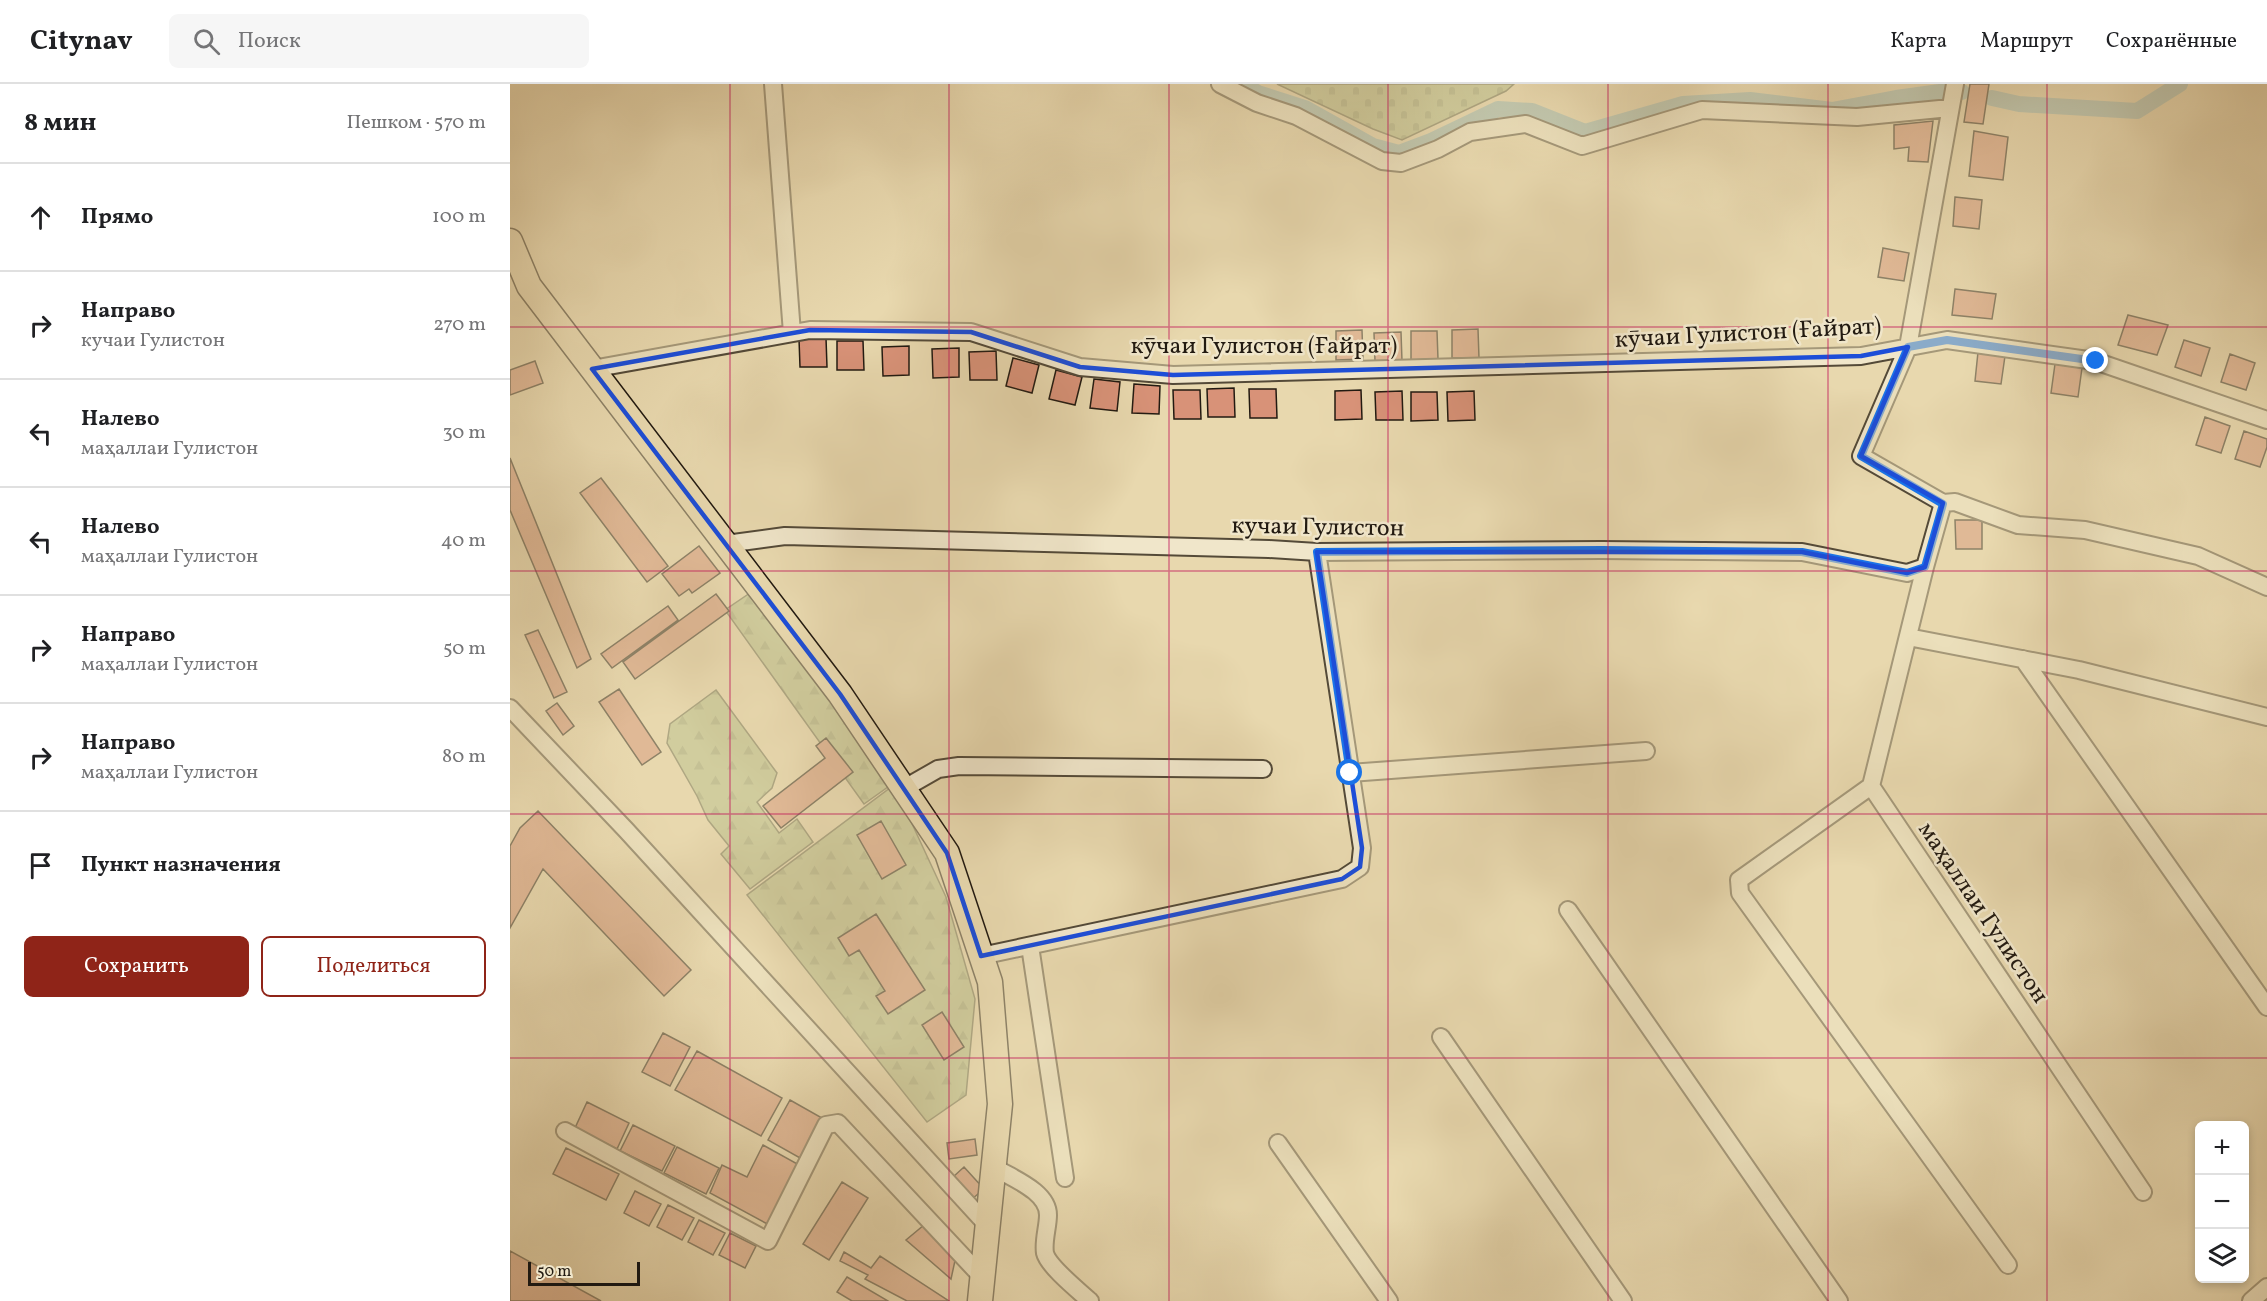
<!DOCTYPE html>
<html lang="ru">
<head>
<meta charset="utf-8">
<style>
	body { margin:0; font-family:Vollkorn,serif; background:#f6f6f6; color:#202124 }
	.controls { position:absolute; right:18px; bottom:18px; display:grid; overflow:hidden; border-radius:9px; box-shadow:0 3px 9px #0003 }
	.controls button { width:54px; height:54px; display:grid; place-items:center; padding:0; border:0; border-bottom:2px solid #e0e0e0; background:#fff; color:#202124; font:30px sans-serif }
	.scale { position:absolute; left:18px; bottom:15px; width:112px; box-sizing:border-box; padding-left:6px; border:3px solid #221a11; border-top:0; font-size:16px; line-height:21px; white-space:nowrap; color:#221a11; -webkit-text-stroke:4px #f0e6ca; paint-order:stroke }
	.stop { position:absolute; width:18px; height:18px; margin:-14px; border:4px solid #1a73e8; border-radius:50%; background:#fff }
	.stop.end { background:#1a73e8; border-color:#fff; box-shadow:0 2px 6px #0008 }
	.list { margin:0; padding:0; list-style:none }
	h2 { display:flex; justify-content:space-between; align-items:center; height:78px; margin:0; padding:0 24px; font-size:26px }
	h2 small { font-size:20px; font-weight:400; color:#757577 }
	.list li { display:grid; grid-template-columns:39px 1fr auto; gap:18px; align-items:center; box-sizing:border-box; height:108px; padding:0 24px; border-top:2px solid #e0e0e0 }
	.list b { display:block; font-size:22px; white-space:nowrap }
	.list p { margin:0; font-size:20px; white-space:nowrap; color:#757577 }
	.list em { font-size:20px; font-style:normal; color:#757577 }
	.actions { display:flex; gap:12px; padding:18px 24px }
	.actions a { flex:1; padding:14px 0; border:2px solid #8f2418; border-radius:9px; text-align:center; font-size:21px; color:#8f2418 }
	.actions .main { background:#8f2418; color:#fff }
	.icon { flex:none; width:33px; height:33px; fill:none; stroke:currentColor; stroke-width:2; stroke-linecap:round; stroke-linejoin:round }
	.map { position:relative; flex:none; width:1757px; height:1217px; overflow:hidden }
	header { display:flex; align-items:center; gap:36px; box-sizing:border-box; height:84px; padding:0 30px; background:#fff; border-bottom:2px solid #e0e0e0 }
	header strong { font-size:28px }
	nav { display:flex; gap:33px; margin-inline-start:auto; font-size:21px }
	.search { width:420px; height:54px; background:#f6f6f6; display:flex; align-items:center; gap:15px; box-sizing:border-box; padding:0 21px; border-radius:9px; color:#757577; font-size:22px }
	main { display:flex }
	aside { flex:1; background:#fff }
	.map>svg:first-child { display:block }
	.forest { fill:url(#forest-firs); stroke:#6c6c4e; stroke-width:1.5 }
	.cemetery { fill:url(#cemetery-stones); stroke:#6c6c4e; stroke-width:1.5 }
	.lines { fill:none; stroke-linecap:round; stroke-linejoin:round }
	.canal { stroke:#9ab8b4; stroke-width:16 }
	.building { fill:#d89278; stroke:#221a11; stroke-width:1.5 }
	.minor-casing { stroke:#544a38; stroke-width:20 }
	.highway-casing { stroke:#221a11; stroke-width:27 }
	.minor { stroke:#f0e6ca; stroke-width:16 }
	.highway { stroke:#e8d8ae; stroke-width:24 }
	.route { stroke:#1a73e8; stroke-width:8 }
	.marked { fill:none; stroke:#1d4ed8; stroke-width:4.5; stroke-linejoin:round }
	.grid { fill:none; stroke:#c2185b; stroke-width:1.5; stroke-opacity:0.55 }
	.labels { text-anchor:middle; stroke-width:5; stroke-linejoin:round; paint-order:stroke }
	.street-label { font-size:24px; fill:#221a11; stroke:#f0e6ca }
</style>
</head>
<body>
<header>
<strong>Citynav</strong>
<div class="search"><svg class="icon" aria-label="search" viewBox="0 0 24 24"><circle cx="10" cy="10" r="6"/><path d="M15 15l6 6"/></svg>Поиск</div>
<nav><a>Карта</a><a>Маршрут</a><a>Сохранённые</a></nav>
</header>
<main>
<aside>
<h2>8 мин<small>Пешком · 570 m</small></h2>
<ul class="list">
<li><svg class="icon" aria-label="ahead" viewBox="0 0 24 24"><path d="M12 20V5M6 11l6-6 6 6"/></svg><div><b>Прямо</b></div><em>100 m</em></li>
<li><svg class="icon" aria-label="right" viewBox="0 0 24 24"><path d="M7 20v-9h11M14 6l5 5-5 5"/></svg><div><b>Направо</b><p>кучаи Гулистон</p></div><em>270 m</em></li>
<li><svg class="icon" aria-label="left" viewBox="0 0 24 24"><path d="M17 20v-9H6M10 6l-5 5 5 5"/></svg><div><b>Налево</b><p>маҳаллаи Гулистон</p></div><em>30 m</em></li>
<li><svg class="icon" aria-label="left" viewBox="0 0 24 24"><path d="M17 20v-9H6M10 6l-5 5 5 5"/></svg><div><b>Налево</b><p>маҳаллаи Гулистон</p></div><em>40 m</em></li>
<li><svg class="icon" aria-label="right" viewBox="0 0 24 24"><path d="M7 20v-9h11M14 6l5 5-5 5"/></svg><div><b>Направо</b><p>маҳаллаи Гулистон</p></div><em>50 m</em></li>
<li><svg class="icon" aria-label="right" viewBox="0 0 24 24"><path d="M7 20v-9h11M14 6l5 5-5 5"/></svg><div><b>Направо</b><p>маҳаллаи Гулистон</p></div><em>80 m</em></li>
<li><svg class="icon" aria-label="arrive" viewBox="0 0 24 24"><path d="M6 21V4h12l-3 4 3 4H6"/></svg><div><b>Пункт назначения</b></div></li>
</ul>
<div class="actions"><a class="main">Сохранить</a><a>Поделиться</a></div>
</aside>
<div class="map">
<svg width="1757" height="1217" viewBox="0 0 1757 1217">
	<defs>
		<pattern id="forest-firs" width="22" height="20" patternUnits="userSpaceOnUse" patternTransform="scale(1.5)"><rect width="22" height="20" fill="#b6bf8a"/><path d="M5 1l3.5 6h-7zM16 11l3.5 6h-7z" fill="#9ca476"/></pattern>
		<pattern id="cemetery-stones" width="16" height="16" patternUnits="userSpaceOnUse" patternTransform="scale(1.5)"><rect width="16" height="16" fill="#b6bf8a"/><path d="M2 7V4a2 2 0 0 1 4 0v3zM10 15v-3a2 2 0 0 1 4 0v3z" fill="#9ca476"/></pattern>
	</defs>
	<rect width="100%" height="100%" fill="#e8d8ae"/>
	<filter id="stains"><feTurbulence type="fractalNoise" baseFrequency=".00333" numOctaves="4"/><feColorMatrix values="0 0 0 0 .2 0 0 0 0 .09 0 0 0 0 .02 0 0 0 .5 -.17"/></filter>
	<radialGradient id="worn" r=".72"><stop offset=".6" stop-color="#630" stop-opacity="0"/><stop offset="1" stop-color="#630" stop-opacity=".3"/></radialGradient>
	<!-- forest -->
	<path class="forest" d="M240,509L382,700L354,720L215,526Z
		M206,606L267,689L262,704L247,718L269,749L287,735L303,758L240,805L211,770L219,762L198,736L187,712L157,659L160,640Z
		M384,701L436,813L465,915L456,1011L417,1038L237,811Z"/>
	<!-- cemetery -->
	<path class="cemetery" d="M767,0H1004L996,7L892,56L863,45Z"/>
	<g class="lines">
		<!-- canal -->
		<path class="canal" d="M733,0L748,9L795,24L863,62L889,69L921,57L988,25L1022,27L1075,48L1173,20L1240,16L1322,26L1386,14L1444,6L1452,8
			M1482,14L1509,20L1627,27L1670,0"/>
	</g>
	<!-- building -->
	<path class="building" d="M1460,0H1479L1473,40L1454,38Z
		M1423,37L1418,78L1398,77L1399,63L1384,65V41Z
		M1464,47L1498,53L1493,96L1459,92Z
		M1445,113L1472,116L1469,145L1443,142Z
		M1373,164L1399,169L1394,197L1368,193Z
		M1445,205L1486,210L1482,235L1442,231Z
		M1618,231L1658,241L1647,271L1608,261Z
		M968,245L969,274H942V246Z
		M852,246L853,275L826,276V247Z
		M901,247H927L928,275L901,276Z
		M891,248L892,277H865L864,249Z
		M316,254L317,283H290L289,255Z
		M1674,256L1700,264L1691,292L1665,283Z
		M327,257H353L354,286H327Z
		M399,262V291L373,292L372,263Z
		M449,264V293L423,294L422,265Z
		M486,267L487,296H460L459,268Z
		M1468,268L1495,272L1491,300L1465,297Z
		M1720,270L1745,279L1736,306L1711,298Z
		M503,274L529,281L522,309L496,302Z
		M25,277L33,299L0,311V286Z
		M1545,280L1572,284L1568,313L1541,309Z
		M546,286L572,293L565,321L539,315Z
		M584,295L610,298L607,327L580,324Z
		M624,300L650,302L649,330L622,329Z
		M724,304L725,333H698L697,305Z
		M739,305H766L767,334H740Z
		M663,306H690L691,335H664Z
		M851,306L852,335L825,336V307Z
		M892,307L893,336H866L865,308Z
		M964,307L965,336L938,337L937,308Z
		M901,308H927L928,336L901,337Z
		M1695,333L1720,342L1711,369L1686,361Z
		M1734,347L1757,355V363L1750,383L1725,375Z
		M0,374L81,575L67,584L0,426Z
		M91,394L158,482L137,498L70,409Z
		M1445,436H1472V465H1446Z
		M189,462L210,489L182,509L179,505L169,512L152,490Z
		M206,510L219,527L125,595L113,578Z
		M158,522L168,536L102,584L91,570Z
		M28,546L57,608L44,614L15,551Z
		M109,605L151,668L132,681L89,618Z
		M47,619L64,642L53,651L36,627Z
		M316,654L343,688L271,744L253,722L315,674L306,662Z
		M28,727L181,886L154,912L33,785L0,844V762L10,744Z
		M371,737L396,781L372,795L347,751Z
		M366,830L415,906L378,930L366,912L375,907L349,866L339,872L328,854Z
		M432,928L454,963L434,976L412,941Z
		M153,949L180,963L160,1002L132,988Z
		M187,967L272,1014L251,1052L165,1006Z
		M280,1016L312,1034L290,1074L258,1056Z
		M77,1018L119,1039L107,1065L65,1044Z
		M123,1041L165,1062L152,1087L110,1067Z
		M465,1055L467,1071L439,1075L437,1059Z
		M253,1061L291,1082L261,1142L200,1109L212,1081L237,1093Z
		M167,1063L209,1084L196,1110L154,1089Z
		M56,1064L109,1090L96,1116L43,1090Z
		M454,1083L474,1105L462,1115L443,1093Z
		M332,1098L358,1114L319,1176L293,1160Z
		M125,1107L151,1120L139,1142L114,1129Z
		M158,1121L184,1134L172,1156L147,1143Z
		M189,1136L215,1149L203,1171L178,1158Z
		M414,1141L446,1172L441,1195L396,1156Z
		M220,1149L246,1162L235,1184L209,1171Z
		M0,1167L91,1217H0Z
		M334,1168L361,1184L370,1172L439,1217H397L355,1195L358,1191L330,1177Z
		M337,1193L378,1217H342L327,1208Z"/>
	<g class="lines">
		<defs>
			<path id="minor" d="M263,0L282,249
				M710,0L747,19L786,32L872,77L891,79L928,65L960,48L1016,40L1072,62L1192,26L1347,33L1440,24
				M82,285L300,246L461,248L570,283L663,291L1351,272L1437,256L1585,277L1757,336
				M1433,419L1351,372L1398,263L1445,0
				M216,460L275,452L759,465L807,468L1091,466L1292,468L1397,489L1415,483L1433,419L1445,418L1508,441L1575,446L1688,472L1757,503
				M1415,483L1361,702L1633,1108
				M1398,553L1569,586L1757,633
				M1513,575L1757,923
				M0,624L116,746L478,1142
				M840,689L1136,667
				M1361,702L1229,796L1230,809L1498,1181
				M393,705L428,685L449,682L753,685
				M1058,826L1329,1217
				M520,862L555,1094
				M471,872L832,795L850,783L852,764L807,468
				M931,953L1113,1217
				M55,1047L258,1157L316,1041L328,1039L473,1194
				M768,1059L879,1217
				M484,1083C501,1094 538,1107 538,1131C538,1143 533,1157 535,1169C538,1182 569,1207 580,1217
				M1741,1217L1757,1203"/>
			<path id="highway" d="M0,157L19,202L330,610L437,769L480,898L490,1020L470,1217"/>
		</defs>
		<!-- minor casing -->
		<use href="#minor" class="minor-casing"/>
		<!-- highway casing -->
		<use href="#highway" class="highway-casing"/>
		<!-- minor -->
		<use href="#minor" class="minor"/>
		<!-- highway -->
		<use href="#highway" class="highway"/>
	</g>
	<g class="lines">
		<!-- route -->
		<path class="route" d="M840,689L807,468L1091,466L1292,468L1397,489L1415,483L1433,420L1351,372L1398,263L1437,256L1586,277"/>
	</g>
	<!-- marked area -->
	<path d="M0 0H1757V1217H0ZM300,246L461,248L570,283L663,291L1351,272L1398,263L1351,372L1433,419L1415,483L1397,489L1292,468H807L852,764L850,783L832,795L471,872L437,769L330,610L82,285Z" fill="#e8d8ae" fill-opacity=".55" fill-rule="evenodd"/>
	<path class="marked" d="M300,246L461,248L570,283L663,291L1351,272L1398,263L1351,372L1433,419L1415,483L1397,489L1292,468H807L852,764L850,783L832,795L471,872L437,769L330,610L82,285Z"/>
	<!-- grid -->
	<path class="grid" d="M220,0V1217M439,0V1217M659,0V1217M878,0V1217M1098,0V1217M1318,0V1217M1537,0V1217M0,243H1757M0,487H1757M0,730H1757M0,974H1757"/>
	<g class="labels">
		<!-- street labels -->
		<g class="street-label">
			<text transform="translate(1238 248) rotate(-3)" y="8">кӯчаи Гулистон (Ғайрат)</text>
			<text x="754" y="269">кӯчаи Гулистон (Ғайрат)</text>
			<text transform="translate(808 442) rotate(1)" y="8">кучаи Гулистон</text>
			<text transform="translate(1474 828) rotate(56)" y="8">маҳаллаи Гулистон</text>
		</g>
	</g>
	<rect width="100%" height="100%" filter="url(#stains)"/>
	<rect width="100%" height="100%" fill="url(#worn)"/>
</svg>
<div class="controls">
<button>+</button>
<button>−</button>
<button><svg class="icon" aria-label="layers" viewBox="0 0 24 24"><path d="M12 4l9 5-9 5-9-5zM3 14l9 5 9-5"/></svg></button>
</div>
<div class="scale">50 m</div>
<div class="stop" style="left:840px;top:689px"></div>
<div class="stop end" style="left:1586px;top:277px"></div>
</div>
</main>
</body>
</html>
